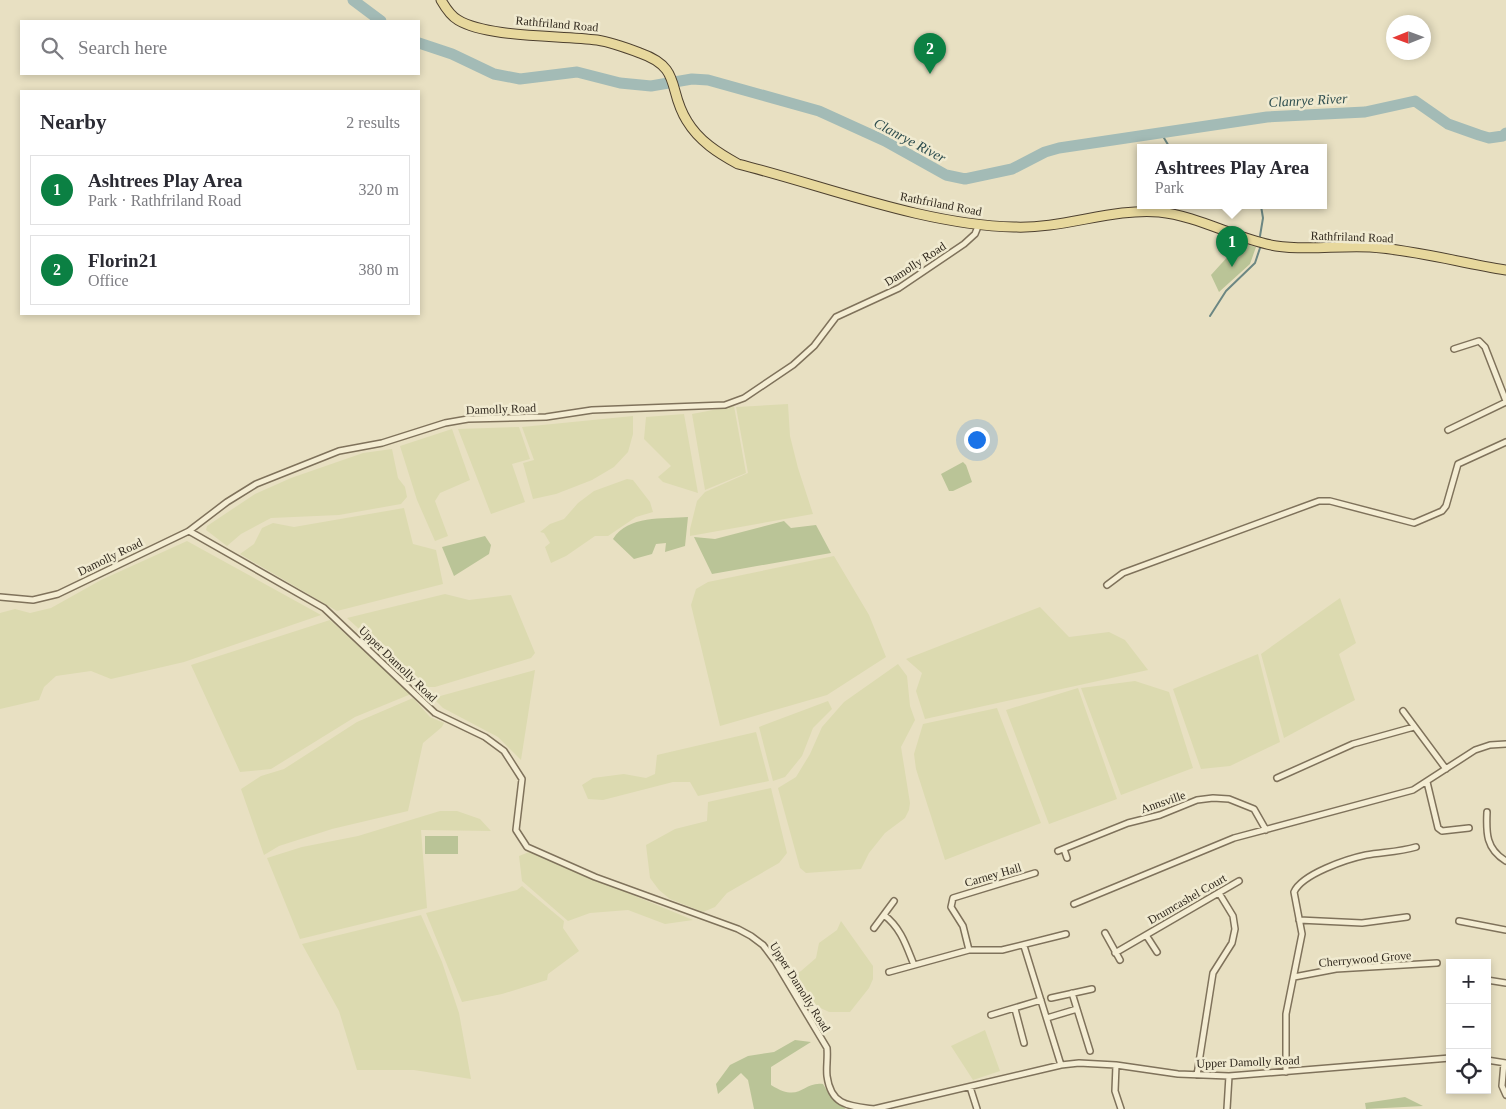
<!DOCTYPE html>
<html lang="en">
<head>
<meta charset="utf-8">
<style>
	body { margin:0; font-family:Georgia,serif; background:#f7f7f7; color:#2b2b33 }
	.controls { position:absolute; right:15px; bottom:15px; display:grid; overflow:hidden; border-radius:0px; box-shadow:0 2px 8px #0003 }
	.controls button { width:45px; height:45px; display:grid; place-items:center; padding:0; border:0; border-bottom:1px solid #e1e1e2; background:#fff; color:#2b2b33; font:25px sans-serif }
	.compass { position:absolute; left:1386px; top:15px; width:45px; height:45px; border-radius:50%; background:#fff; box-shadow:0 2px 8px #0003; rotate:269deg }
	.you { position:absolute; left:976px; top:439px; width:18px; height:18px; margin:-12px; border:4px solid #fff; border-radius:50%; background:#1a73e8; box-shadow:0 0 0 8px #1a73e833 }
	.badge { display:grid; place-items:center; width:32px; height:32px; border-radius:50%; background:#0b8043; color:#fff; font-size:16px; font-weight:700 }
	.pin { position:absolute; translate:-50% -41px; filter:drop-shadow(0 1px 2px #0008) }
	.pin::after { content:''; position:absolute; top:26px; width:18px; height:15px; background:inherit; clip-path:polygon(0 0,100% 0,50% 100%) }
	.popup { position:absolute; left:1137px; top:144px; width:190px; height:65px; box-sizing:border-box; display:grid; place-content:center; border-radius:0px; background:#fff; filter:drop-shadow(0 1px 4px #0005); font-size:16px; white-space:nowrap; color:#7c7c81 }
	.popup b { font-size:19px; color:#2b2b33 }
	.popup::after { content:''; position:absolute; left:50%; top:100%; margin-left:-10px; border:10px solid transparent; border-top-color:#fff }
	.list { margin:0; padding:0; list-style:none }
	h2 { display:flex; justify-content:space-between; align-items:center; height:65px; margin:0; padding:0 20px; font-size:21px }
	h2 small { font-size:16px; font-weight:400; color:#7c7c81 }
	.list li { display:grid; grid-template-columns:32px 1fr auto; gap:15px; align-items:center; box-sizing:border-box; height:70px; margin:0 10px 10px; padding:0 10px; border:1px solid #e1e1e2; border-radius:0px }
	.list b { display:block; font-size:19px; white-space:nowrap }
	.list p { margin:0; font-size:16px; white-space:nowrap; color:#7c7c81 }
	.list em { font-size:16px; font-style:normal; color:#7c7c81 }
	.icon { flex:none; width:28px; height:28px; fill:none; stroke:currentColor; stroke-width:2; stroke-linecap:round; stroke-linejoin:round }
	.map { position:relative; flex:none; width:1506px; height:1109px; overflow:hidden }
	.search { position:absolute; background:#fff; box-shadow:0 2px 8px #0003; left:20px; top:20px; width:400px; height:55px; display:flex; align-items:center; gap:12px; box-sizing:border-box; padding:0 18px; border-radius:0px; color:#7c7c81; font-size:19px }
	.panel { position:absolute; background:#fff; box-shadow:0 2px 8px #0003; left:20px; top:90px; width:400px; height:225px; border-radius:0px }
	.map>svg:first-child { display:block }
	.farmland { fill:#dcdab0 }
	.green { fill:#bac497 }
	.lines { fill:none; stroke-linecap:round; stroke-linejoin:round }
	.stream { stroke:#6c8783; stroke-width:2 }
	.river { stroke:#a3bbb6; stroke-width:11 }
	.minor-casing { stroke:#7f725b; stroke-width:8 }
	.primary-casing { stroke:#4d402f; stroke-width:11 }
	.minor { stroke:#f4edd3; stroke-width:5 }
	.primary { stroke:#e7d89d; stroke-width:9 }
	.labels { text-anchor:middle; stroke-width:5; stroke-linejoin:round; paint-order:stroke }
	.street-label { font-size:12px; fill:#31291e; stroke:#f0ead0 }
	.water-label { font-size:14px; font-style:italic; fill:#2e4e4f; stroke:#f0ead0 }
</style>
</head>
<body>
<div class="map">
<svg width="1506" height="1109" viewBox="0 0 1506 1109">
	<rect width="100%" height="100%" fill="#e8e0c2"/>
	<!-- farmland -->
	<path class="farmland" d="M788,404L790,436L798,468L813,514L690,536V529L697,501L705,492L748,473L736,407Z
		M734,406L746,473L705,490L692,414Z
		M684,414L698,493L663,482L658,477L671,466L644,439L646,417Z
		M633,416V434L628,452L614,467L592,480L556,494L533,499L523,463L534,460L522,427Z
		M519,427L530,459L512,464L525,502L491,514L458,429Z
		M452,429L470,480L440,493L435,501L448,536L435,541L417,500L400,446Z
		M392,449L398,478L405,487L407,497L401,504L339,515L271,518L241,534L227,546L206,530L207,526L255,494L291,478L363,453Z
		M627,479L633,480L650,502L653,512L636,517L608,536H595L566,556L551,563L545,547L550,543L544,533L540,532L550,524L564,519L578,503L594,491Z
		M404,508L413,544L436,550L443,584L337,611L240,554L254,544L262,528L273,523L294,527Z
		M187,541L321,615L184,662L111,679L91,671L56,676L44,687L39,700L0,709V613L15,609L30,613L51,608L101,580Z
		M834,556L869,615L886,657L827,695L720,726L691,605L696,589L708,582Z
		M445,594L469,600L511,595L535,653L531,658L435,687H423L347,618Z
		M1340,598L1356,643L1339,654L1355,700L1284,738L1261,654Z
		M1040,607L1069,637L1109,632L1125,640L1148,670L925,719L916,691L922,673L906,659Z
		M330,620L411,694L355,717L271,769L240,772L191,665Z
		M1258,654L1280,742L1230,766L1201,769L1173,689Z
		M898,664L907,676L910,706L915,720L901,747L910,803L909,810L905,818L885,833L869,853L861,869L806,873L800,868L778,788L796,777L810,754L822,727L844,702Z
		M535,670L521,760L498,737L443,708L433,698Z
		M1135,681L1169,692L1193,768L1121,795L1081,688Z
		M1078,688L1117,799L1049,824L1006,710Z
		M413,698L430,717L444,723L442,727L423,743L408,811L332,829L279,846L264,855L241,789L261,776L284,769L357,722Z
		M828,701L832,709L813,728L802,756L785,777L773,781L759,727Z
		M997,708L1041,823L945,860L916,769L914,754L923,724Z
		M756,732L769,781L698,796L690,782H673L603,800L588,799L582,785L593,778L624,774L646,778L655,774L657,755Z
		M771,788L787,853L779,863L727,893L715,907L703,912L670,899L659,890L650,878L646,845L675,829L707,821L708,802Z
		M440,811H457L480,819L491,831L421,830L427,908L300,939L267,858L302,847L358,836Z
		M529,852L693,920L665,924L628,910L590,913L568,921L522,881L519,856Z
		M522,886L564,921L563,928L579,951L548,974L547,980L502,994L462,1002L426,913L517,890Z
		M421,915L442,962L459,1013L471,1079L414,1070H357L339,1011L302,944Z
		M841,921L873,966V979L869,988L850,1012H829L806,1001L792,976L801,971L816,958L819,943L837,930Z
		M985,1030L1000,1071L973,1080L951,1046Z"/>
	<!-- green -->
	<path class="green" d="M1242,243L1256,247L1250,264L1219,292L1211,275L1231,253L1238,251Z
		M963,462L966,465L972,482L953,491H949L941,474Z
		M688,517L685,546L665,552L666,543L656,544L652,554L634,559L613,539C628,515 663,519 688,517Z
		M784,521L791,528L816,525L831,553L712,574L694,537L715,539Z
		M485,536L491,545L489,554L454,576L442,547Z
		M425,836H458V854H425Z
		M795,1040L811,1042L771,1067V1085C801,1104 802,1081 823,1084L832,1099L846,1109H754L748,1080L741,1073L718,1094L716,1084L730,1065L748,1056L774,1052Z
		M1405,1097L1423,1106L1366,1109L1365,1103Z"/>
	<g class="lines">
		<!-- stream -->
		<path class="stream" d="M1161,133L1170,148
			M1260,236L1263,218L1261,206
			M1210,316L1226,291L1255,263L1260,248"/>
		<!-- river -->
		<path class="river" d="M353,0L381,21
			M419,43L452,54L494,74L520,79L577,72L620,83L651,86L692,79L708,80L819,111L885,141L946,175L965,179L1012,169L1045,152L1059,148L1267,117L1365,112L1415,101L1448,124L1479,135L1489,138L1503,136L1506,133"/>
		<defs>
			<path id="minor" d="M1454,349L1479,341L1485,347L1506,401
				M1448,430L1506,402
				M189,531L324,608L435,713L485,737L504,751L522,779L516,830L527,847L595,877L738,929L751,936L763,945L775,961L827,1048C828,1058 826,1067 827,1076C831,1106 849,1106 874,1109L1061,1065L1079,1063L1116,1065L1178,1074L1229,1076L1450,1058
				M1107,585L1123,573L1319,501H1330L1414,523L1442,511L1446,506L1458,464L1506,442
				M0,597L33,600L58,594L189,531L227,502L256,484L339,451L382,443L445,423L468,419L546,417L592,410L725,405L744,398L793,365L814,346L836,317L899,288L964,244L975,234L979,224
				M1403,711L1446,769
				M1277,778L1353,744L1414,727
				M1427,782L1438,828L1442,831L1469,828
				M1487,812C1486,833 1486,849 1506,861
				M1064,849L1067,858
				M1058,851L1128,823L1160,815L1197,800L1213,798L1229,799L1254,809L1266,830
				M1035,873L953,898L951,907L963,926L969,950H1002L1066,934
				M1074,904L1234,838L1413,790L1475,750L1490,745L1506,744
				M884,915C901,928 906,945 914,965
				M1299,920L1362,923L1407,917
				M1459,921L1506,930
				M874,928L894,901
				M1105,933L1120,960
				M1146,935L1157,952
				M1024,946L1061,1065
				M1115,953L1239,881
				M889,972L969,950
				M1294,977L1336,969L1437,963
				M1487,980L1506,983
				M1072,993L1090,1051
				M1051,998L1092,989
				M1015,1009L1024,1043
				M991,1015L1041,1000
				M1047,1018L1077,1009
				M1487,1060L1506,1063
				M1504,1063L1502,1086L1506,1095
				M1116,1065L1115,1091L1121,1109
				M1286,1072V1014L1302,934L1294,892C1302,874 1347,859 1366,855C1383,852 1399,852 1416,847
				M1197,1075L1213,973L1232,943L1235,929L1233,916L1219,893
				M970,1087L977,1109
				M1227,1109L1229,1076"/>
			<path id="primary" d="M441,0C445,7 451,16 458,20C488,38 560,35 597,40C611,42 627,48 640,53C683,68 667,90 687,121C699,141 718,153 738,164C826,186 924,225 1014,227C1063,229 1112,208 1159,212C1199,216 1236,239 1276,246C1307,251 1339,245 1370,247C1416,250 1461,263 1506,270"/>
		</defs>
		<!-- minor casing -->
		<use href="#minor" class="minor-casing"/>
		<!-- primary casing -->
		<use href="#primary" class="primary-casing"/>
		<!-- minor -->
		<use href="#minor" class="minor"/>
		<!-- primary -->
		<use href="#primary" class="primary"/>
	</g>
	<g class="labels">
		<!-- street labels -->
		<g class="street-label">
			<text transform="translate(557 24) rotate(5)" y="4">Rathfriland Road</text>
			<text transform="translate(941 204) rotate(11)" y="4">Rathfriland Road</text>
			<text transform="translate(1352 237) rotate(2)" y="4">Rathfriland Road</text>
			<text transform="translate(915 264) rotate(-33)" y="4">Damolly Road</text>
			<text transform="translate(501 409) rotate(-2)" y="4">Damolly Road</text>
			<text transform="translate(110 557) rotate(-26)" y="4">Damolly Road</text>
			<text transform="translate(398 664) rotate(44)" y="4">Upper Damolly Road</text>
			<text transform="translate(1163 802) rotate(-19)" y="4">Annsville</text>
			<text transform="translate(993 875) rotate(-16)" y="4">Carney Hall</text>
			<text transform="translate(1187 899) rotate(-30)" y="4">Drumcashel Court</text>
			<text transform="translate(1365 959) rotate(-5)" y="4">Cherrywood Grove</text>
			<text transform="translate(800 987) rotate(58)" y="4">Upper Damolly Road</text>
			<text transform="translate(1248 1062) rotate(-2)" y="4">Upper Damolly Road</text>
		</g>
		<!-- water labels -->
		<g class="water-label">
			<text transform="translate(1308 100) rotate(-3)" y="5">Clanrye River</text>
			<text transform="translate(910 140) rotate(28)" y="5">Clanrye River</text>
		</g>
	</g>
</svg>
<div class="controls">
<button>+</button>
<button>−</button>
<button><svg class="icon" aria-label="locate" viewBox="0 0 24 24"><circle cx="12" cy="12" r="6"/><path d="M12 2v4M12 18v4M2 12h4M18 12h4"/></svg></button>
</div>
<svg class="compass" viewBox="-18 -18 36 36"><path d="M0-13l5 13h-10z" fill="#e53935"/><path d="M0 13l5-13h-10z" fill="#7c7c81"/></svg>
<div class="you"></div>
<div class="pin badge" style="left:1232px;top:267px">1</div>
<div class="popup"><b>Ashtrees Play Area</b>Park</div>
<div class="pin badge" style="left:930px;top:74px">2</div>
<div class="search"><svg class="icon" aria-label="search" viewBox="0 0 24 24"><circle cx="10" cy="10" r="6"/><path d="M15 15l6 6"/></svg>Search here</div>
<section class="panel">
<h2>Nearby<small>2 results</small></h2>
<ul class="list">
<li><span class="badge">1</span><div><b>Ashtrees Play Area</b><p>Park · Rathfriland Road</p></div><em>320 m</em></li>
<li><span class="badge">2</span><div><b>Florin21</b><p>Office</p></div><em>380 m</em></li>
</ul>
</section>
</div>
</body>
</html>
